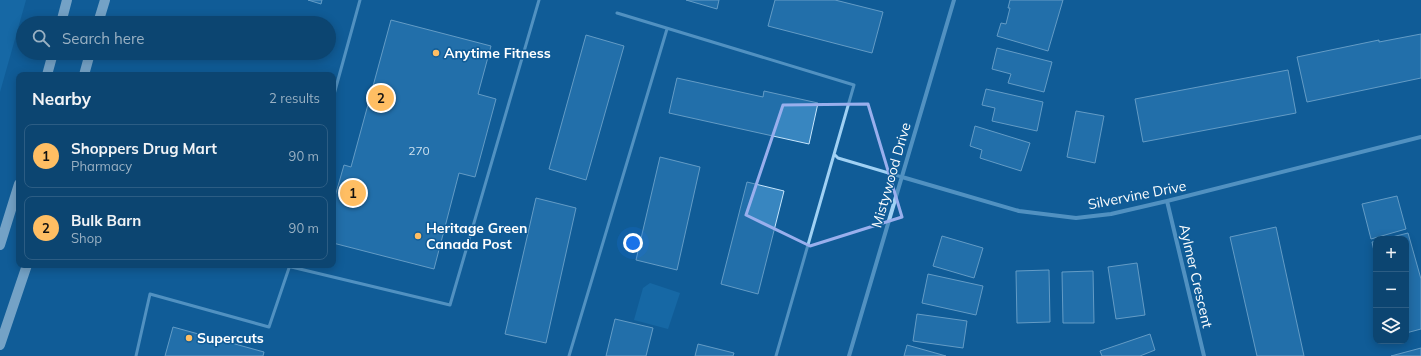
<!DOCTYPE html>
<html lang="en">
<head>
<meta charset="utf-8">
<style>
	body { margin:0; font-family:Mulish,sans-serif; background:#154c76; color:#f1f3f6 }
	.controls { position:absolute; right:12px; bottom:12px; display:grid; overflow:hidden; border-radius:8px; box-shadow:0 2px 10px #0003 }
	.controls button { width:36px; height:36px; display:grid; place-items:center; padding:0; border:0; border-bottom:1px solid #2c5d84; background:#0c4571; color:#f1f3f6; font:20px sans-serif }
	.you { position:absolute; left:633px; top:243px; width:14px; height:14px; margin:-10px; border:3px solid #fff; border-radius:50%; background:#1a73e8; box-shadow:0 0 0 6px #1a73e833 }
	.badge { display:grid; place-items:center; width:26px; height:26px; border-radius:50%; background:#ffbe63; color:#111; font-size:13px; font-weight:700 }
	.pin { position:absolute; translate:-50% -50%; border:2px solid #fff; box-shadow:0 1px 4px #0006 }
	.list { margin:0; padding:0; list-style:none }
	h2 { display:flex; justify-content:space-between; align-items:center; height:52px; margin:0; padding:0 16px; font-size:17px }
	h2 small { font-size:13px; font-weight:400; color:#9ab1c3 }
	.list li { display:grid; grid-template-columns:26px 1fr auto; gap:12px; align-items:center; box-sizing:border-box; height:64px; margin:0 8px 8px; padding:0 8px; border:1px solid #2c5d84; border-radius:8px }
	.list b { display:block; font-size:15px; white-space:nowrap }
	.list p { margin:0; font-size:13px; white-space:nowrap; color:#9ab1c3 }
	.list em { font-size:13px; font-style:normal; color:#9ab1c3 }
	.icon { flex:none; width:22px; height:22px; fill:none; stroke:currentColor; stroke-width:2; stroke-linecap:round; stroke-linejoin:round }
	.map { position:relative; flex:none; width:1421px; height:356px; overflow:hidden }
	.search { position:absolute; background:#0c4571; box-shadow:0 2px 10px #0003; left:16px; top:16px; width:320px; height:44px; display:flex; align-items:center; gap:10px; box-sizing:border-box; padding:0 14px; border-radius:22px; color:#9ab1c3; font-size:15px }
	.panel { position:absolute; background:#0c4571; box-shadow:0 2px 10px #0003; left:16px; top:72px; width:320px; height:196px; border-radius:8px }
	.map>svg:first-child { display:block }
	.green { fill:#1e76b5 }
	.building { fill:#3886c0; stroke:#c8e7fe }
	.lines { fill:none; stroke-linecap:round; stroke-linejoin:round }
	.lane { stroke:#a0d1f4; stroke-width:3 }
	.street { stroke:#a0d1f4; stroke-width:4 }
	.primary { stroke:#edf6ff; stroke-width:10 }
	.marked { fill:none; stroke:#99afed; stroke-width:3; stroke-linejoin:round }
	.poi-dot { fill:#ffbe63; stroke:#105c97; stroke-width:1.5 }
	.labels { text-anchor:middle; stroke-width:3; stroke-linejoin:round; paint-order:stroke }
	.number-label { font-size:12px; fill:#cde1ef }
	.poi-label { font-size:14px; font-weight:bold; fill:#fff; stroke:#105c97; text-anchor:start }
	.street-label { font-size:14px; fill:#fff; stroke:#105c97 }
</style>
</head>
<body>
<div class="map">
<svg width="1421" height="356" viewBox="0 0 1421 356">
	<rect width="100%" height="100%" fill="#105c97"/>
	<!-- green -->
	<path class="green" d="M0,0H26L0,92Z
		M650,283L680,293L668,329L634,320L643,288Z"/>
	<!-- building -->
	<path class="building" d="M308,0H322L321,4Z
		M686,0H719L717,9Z
		M775,0H835L883,12L872,53L768,26Z
		M1010,0H1063L1048,51L997,36L1001,23L1006,24L1010,8H1008Z
		M391,20L491,46L478,94L496,99L475,177L459,173L434,269L333,243L334,200L344,165L351,167Z
		M1421,34V78L1307,102L1297,57L1379,40V42Z
		M586,35L624,46L586,180L549,169Z
		M997,48L1052,62L1044,92L1008,83L1011,74L992,69Z
		M1288,70L1296,113L1143,142L1135,99Z
		M677,78L763,97L764,91L818,103L809,144L669,113Z
		M986,89L1043,102L1037,131L992,121L995,108L982,105Z
		M1076,111L1104,116L1095,163L1067,157Z
		M975,126L1030,143L1021,171L980,158L982,150L970,146Z
		M660,157L700,167L677,270L636,260Z
		M747,182L784,191L758,294L721,284Z
		M1397,196L1406,229L1371,239L1362,204Z
		M536,198L576,208L546,343L505,334Z
		M1276,227L1304,356H1257L1230,237Z
		M1408,233L1421,279V329L1406,333V239H1384Z
		M942,236L983,248L974,278L933,266Z
		M1376,241V260L1372,242Z
		M1137,263L1145,315L1116,319L1108,267Z
		M1049,270L1050,322L1017,323L1016,271Z
		M1093,271L1094,323H1063L1062,272Z
		M928,274L983,286L976,315L922,303Z
		M917,314L967,321L963,348L913,341Z
		M615,319L653,328L646,356H606Z
		M173,327L264,352L263,356H165Z
		M1150,334L1155,350L1140,356H1102L1100,351Z
		M698,344L734,353L733,356H695Z
		M907,345L946,356H904Z
		M1421,348V356H1391Z"/>
	<g class="lines">
		<!-- lane -->
		<path class="lane" d="M617,13L854,85L776,356
			M333,98L360,0
			M835,155L838,158L902,177
			M283,265L450,305L539,0
			M136,356L150,294L269,327L290,265
			M569,356L667,29"/>
		<!-- street -->
		<path class="street" d="M902,177L1019,211L1076,218L1111,214L1167,201L1421,137
			M1167,201L1204,356
			M849,356L954,0"/>
		<!-- primary -->
		<path class="primary" d="M61,23L67,0
			M98,23L105,0
			M47,75L53,53
			M84,75L90,53
			M0,245L19,184
			M0,345L27,265"/>
	</g>
	<!-- marked area -->
	<path d="M0 0H1421V356H0ZM868,104L902,217L810,246L746,215L783,105Z" fill="#105c97" fill-opacity=".55" fill-rule="evenodd"/>
	<path class="marked" d="M868,104L902,217L810,246L746,215L783,105Z"/>
	<!-- markers -->
	<g class="poi-dot">
		<circle cx="436" cy="53" r="4"/>
		<circle cx="418" cy="236" r="4"/>
		<circle cx="189" cy="338" r="4"/>
	</g>
	<g class="labels">
		<!-- number labels -->
		<g class="number-label">
			<text x="419" y="155">270</text>
		</g>
		<!-- poi labels -->
		<g class="poi-label">
			<text x="444" y="58">Anytime Fitness</text>
			<text x="426" y="233">Heritage Green<tspan x="426" dy="16">Canada Post</tspan></text>
			<text x="197" y="343">Supercuts</text>
		</g>
		<!-- street labels -->
		<g class="street-label">
			<text transform="translate(891 175) rotate(-74)" y="5">Mistywood Drive</text>
			<text transform="translate(1137 195) rotate(-11)" y="5">Silvervine Drive</text>
			<text transform="translate(1196 276) rotate(77)" y="5">Aylmer Crescent</text>
		</g>
	</g>
</svg>
<div class="controls">
<button>+</button>
<button>−</button>
<button><svg class="icon" aria-label="layers" viewBox="0 0 24 24"><path d="M12 4l9 5-9 5-9-5zM3 14l9 5 9-5"/></svg></button>
</div>
<div class="you"></div>
<div class="pin badge" style="left:353px;top:193px">1</div>
<div class="pin badge" style="left:381px;top:98px">2</div>
<div class="search"><svg class="icon" aria-label="search" viewBox="0 0 24 24"><circle cx="10" cy="10" r="6"/><path d="M15 15l6 6"/></svg>Search here</div>
<section class="panel">
<h2>Nearby<small>2 results</small></h2>
<ul class="list">
<li><span class="badge">1</span><div><b>Shoppers Drug Mart</b><p>Pharmacy</p></div><em>90 m</em></li>
<li><span class="badge">2</span><div><b>Bulk Barn</b><p>Shop</p></div><em>90 m</em></li>
</ul>
</section>
</div>
</body>
</html>
